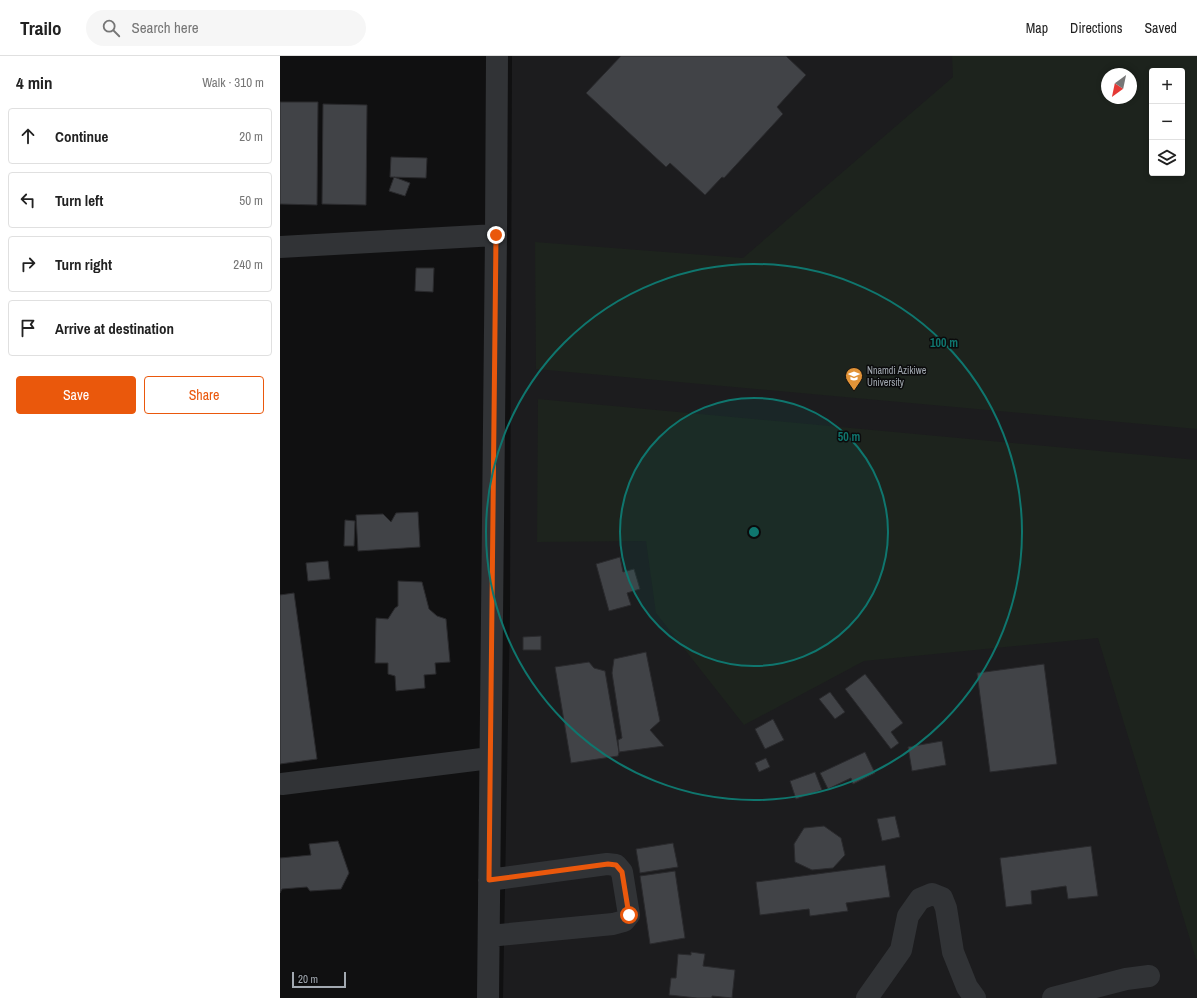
<!DOCTYPE html>
<html lang="en">
<head>
<meta charset="utf-8">
<style>
	body { margin:0; font-family:"Archivo Narrow",sans-serif; background:#f6f6f6; color:#222 }
	.controls { position:absolute; right:12px; top:12px; display:grid; overflow:hidden; border-radius:4px; box-shadow:0 2px 6px #0003 }
	.controls button { width:36px; height:36px; display:grid; place-items:center; padding:0; border:0; border-bottom:1px solid #e0e0e0; background:#fff; color:#222; font:20px sans-serif }
	.compass { position:absolute; left:821px; top:12px; width:36px; height:36px; border-radius:50%; background:#fff; box-shadow:0 2px 6px #0003; rotate:213deg }
	.scale { position:absolute; left:12px; bottom:10px; width:54px; box-sizing:border-box; padding-left:4px; border:2px solid #a2a9b1; border-top:0; font-size:11px; line-height:14px; white-space:nowrap; color:#a2a9b1; -webkit-text-stroke:3px #0b0b0c; paint-order:stroke }
	.stop { position:absolute; width:12px; height:12px; margin:-9px; border:3px solid #ea580c; border-radius:50%; background:#fff }
	.stop.end { background:#ea580c; border-color:#fff; box-shadow:0 1px 4px #0008 }
	.list { margin:0; padding:0; list-style:none }
	h2 { display:flex; justify-content:space-between; align-items:center; height:52px; margin:0; padding:0 16px; font-size:17px }
	h2 small { font-size:13px; font-weight:400; color:#767676 }
	.list li { display:grid; grid-template-columns:26px 1fr auto; gap:12px; align-items:center; box-sizing:border-box; height:56px; margin:0 8px 8px; padding:0 8px; border:1px solid #e0e0e0; border-radius:4px }
	.list b { display:block; font-size:15px; white-space:nowrap }
	.list em { font-size:13px; font-style:normal; color:#767676 }
	.actions { display:flex; gap:8px; padding:12px 16px }
	.actions a { flex:1; padding:9px 0; border:1px solid #ea580c; border-radius:4px; text-align:center; font-size:14px; color:#ea580c }
	.actions .main { background:#ea580c; color:#fff }
	.icon { flex:none; width:22px; height:22px; fill:none; stroke:currentColor; stroke-width:2; stroke-linecap:round; stroke-linejoin:round }
	.map { position:relative; flex:none; width:917px; height:942px; overflow:hidden }
	header { display:flex; align-items:center; gap:24px; box-sizing:border-box; height:56px; padding:0 20px; background:#fff; border-bottom:1px solid #e0e0e0 }
	header strong { font-size:19px }
	nav { display:flex; gap:22px; margin-inline-start:auto; font-size:14px }
	.search { width:280px; height:36px; background:#f6f6f6; display:flex; align-items:center; gap:10px; box-sizing:border-box; padding:0 14px; border-radius:22px; color:#767676; font-size:15px }
	main { display:flex }
	aside { flex:1; background:#fff }
	.map>svg:first-child { display:block }
	.built { fill:#1c1c1e; fill-rule:evenodd }
	.grass { fill:#1d231d; fill-rule:evenodd }
	.building { fill:#414347; stroke:#2a2a2d }
	.lines { fill:none; stroke-linecap:round; stroke-linejoin:round }
	.minor { stroke:#313336; stroke-width:22 }
	.route { stroke:#ea580c; stroke-width:5 }
	.ring { fill:none; stroke:#0f766e; stroke-width:2 }
	.labels { text-anchor:middle; stroke-width:3; stroke-linejoin:round; paint-order:stroke }
	.poi-label { font-size:10px; fill:#a2a9b1; stroke:#0b0b0c; text-anchor:start }
	.centre { fill:#0f766e; stroke:#0b0b0c; stroke-width:2 }
	.ring-label { font-size:12px; text-anchor:middle; font-weight:bold; fill:#0f766e; stroke:#0b0b0c; stroke-width:3; stroke-linejoin:round; paint-order:stroke }
</style>
</head>
<body>
<header>
<strong>Trailo</strong>
<div class="search"><svg class="icon" aria-label="search" viewBox="0 0 24 24"><circle cx="10" cy="10" r="6"/><path d="M15 15l6 6"/></svg>Search here</div>
<nav><a>Map</a><a>Directions</a><a>Saved</a></nav>
</header>
<main>
<aside>
<h2>4 min<small>Walk · 310 m</small></h2>
<ul class="list">
<li><svg class="icon" aria-label="ahead" viewBox="0 0 24 24"><path d="M12 20V5M6 11l6-6 6 6"/></svg><div><b>Continue</b></div><em>20 m</em></li>
<li><svg class="icon" aria-label="left" viewBox="0 0 24 24"><path d="M17 20v-9H6M10 6l-5 5 5 5"/></svg><div><b>Turn left</b></div><em>50 m</em></li>
<li><svg class="icon" aria-label="right" viewBox="0 0 24 24"><path d="M7 20v-9h11M14 6l5 5-5 5"/></svg><div><b>Turn right</b></div><em>240 m</em></li>
<li><svg class="icon" aria-label="arrive" viewBox="0 0 24 24"><path d="M6 21V4h12l-3 4 3 4H6"/></svg><div><b>Arrive at destination</b></div></li>
</ul>
<div class="actions"><a class="main">Save</a><a>Share</a></div>
</aside>
<div class="map">
<svg width="917" height="942" viewBox="0 0 917 942">
	<rect width="100%" height="100%" fill="#101011"/>
	<!-- built -->
	<path class="built" d="M232,0H917V942H223L230,553ZM872,15H902V117H872ZM827,18H851V42H827Z"/>
	<!-- grass -->
	<path class="grass" d="M672,0H917V373L256,313L255,186L463,202L673,21ZM872,15H902V117H872ZM827,18H851V42H827Z
		M258,343L917,404V903H916L818,582L584,605L464,669L376,557L366,485L257,486Z"/>
	<!-- building -->
	<path class="building" d="M341,0H506L526,19L497,51L503,58L444,122L442,121L425,139L390,107L386,111L306,37Z
		M0,46H38L37,149L0,148Z
		M43,48L87,49L86,149L42,148Z
		M111,101L147,102L146,122L110,121Z
		M114,121L130,127L125,140L109,135Z
		M136,212H154L153,236L135,235Z
		M138,456L140,491L78,495L76,459L103,458L111,466L116,457Z
		M65,464L75,465L74,490H64Z
		M340,501L343,516L354,513L360,533L347,537L351,549L329,555L316,508Z
		M48,505L50,523L28,525L26,507Z
		M118,525L142,526L149,553L157,560L166,563L170,606L155,607L156,618L144,619L145,632L116,635L115,620L108,618V607H95L96,562L108,563L115,552L118,550Z
		M14,537L37,703L0,708V539Z
		M261,580V594H243V581Z
		M366,596L380,665L370,674L384,690L339,696L338,684L342,682L332,617L334,603Z
		M309,606L314,612L325,615L339,696L338,700L291,707L275,611Z
		M764,608L777,708L710,716L697,617Z
		M585,618L623,667L611,676L619,687L611,693L565,633Z
		M550,636L565,656L555,663L539,643Z
		M493,663L504,684L485,693L475,673Z
		M662,685L666,709L632,715L628,691Z
		M585,696L595,717L573,728L571,722L548,733L540,717Z
		M486,702L490,711L479,716L475,707Z
		M535,716L542,734L516,743L510,725Z
		M615,760L620,781L602,785L597,763Z
		M544,770L561,782L565,799L553,812L532,814L515,806L514,788L524,772Z
		M58,785L69,817L61,833L30,835L27,831L2,833L0,837V802L31,799L29,788Z
		M393,787L398,811L360,817L356,793Z
		M811,790L818,840L788,843L786,830L751,835L752,848L726,851L720,802Z
		M605,809L610,841L566,847L568,855L530,860L529,853L480,859L476,826Z
		M395,815L405,882L370,888L360,820Z
		M411,896L425,898L423,910L455,914L452,942L432,940V942H417L389,939L391,922H396L398,898L411,899Z"/>
	<g class="lines">
		<!-- minor -->
		<path class="minor" d="M0,191L216,179
			M2,728L210,702
			M209,880L333,868L344,865L349,859L342,816L336,809L327,808L209,824
			M208,942L216,179L217,0
			M587,942L621,894L628,860L640,843L652,838L662,842L666,852L673,896L687,931L695,942
			M773,942L846,923L869,920"/>
	</g>
	<g class="lines">
		<!-- route -->
		<path class="route" d="M216,179L209,824L328,808L336,809L342,816L349,859"/>
	</g>
	<!-- distance rings -->
	<circle cx="474" cy="476" r="134" fill="#0f766e" fill-opacity=".12"/>
	<g class="ring">
		<circle cx="474" cy="476" r="134"/>
		<circle cx="474" cy="476" r="268"/>
	</g>
	<!-- icons -->
	<defs>
		<symbol id="university-pin" viewBox="-11 -11 22 30"><path d="M0 17L-7.5 6A9.5 9.5 0 1 1 7.5 6Z" fill="#e29337" stroke="#0b0b0c"/><path d="M0-5L7-2L0 1L-7-2ZM-4 1L0 2.5L4 1V4Q0 6-4 4Z" fill="#fff"/></symbol>
	</defs>
	<g fill-rule="evenodd">
		<use href="#university-pin" x="564" y="310" width="20" height="27"/>
	</g>
	<g class="labels">
		<!-- poi labels -->
		<g class="poi-label">
			<text x="587" y="318">Nnamdi Azikiwe<tspan x="587" dy="12">University</tspan></text>
		</g>
	</g>
	<circle cx="474" cy="476" r="6" class="centre"/>
	<g class="ring-label">
		<text x="664" y="291">100 m</text>
		<text x="569" y="385">50 m</text>
	</g>
</svg>
<div class="controls">
<button>+</button>
<button>−</button>
<button><svg class="icon" aria-label="layers" viewBox="0 0 24 24"><path d="M12 4l9 5-9 5-9-5zM3 14l9 5 9-5"/></svg></button>
</div>
<svg class="compass" viewBox="-18 -18 36 36"><path d="M0-13l5 13h-10z" fill="#e53935"/><path d="M0 13l5-13h-10z" fill="#767676"/></svg>
<div class="scale">20 m</div>
<div class="stop" style="left:349px;top:859px"></div>
<div class="stop end" style="left:216px;top:179px"></div>
</div>
</main>
</body>
</html>
